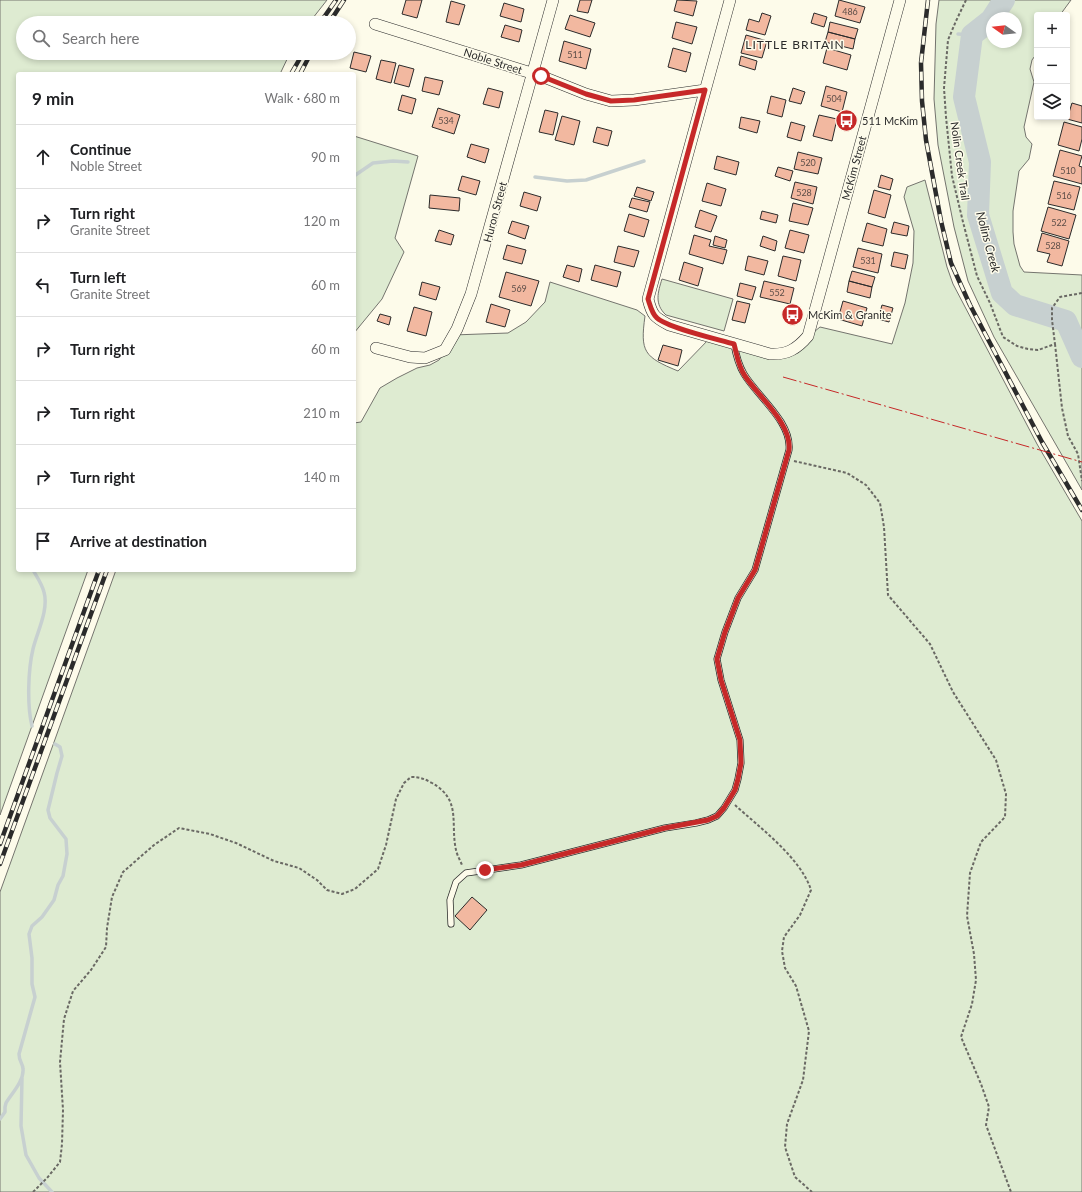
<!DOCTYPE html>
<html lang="en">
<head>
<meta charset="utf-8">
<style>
	body { margin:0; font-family:Lato,sans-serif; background:#f6f6f6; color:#202124 }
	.controls { position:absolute; right:12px; top:12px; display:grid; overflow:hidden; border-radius:4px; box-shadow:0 2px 6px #0003 }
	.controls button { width:36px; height:36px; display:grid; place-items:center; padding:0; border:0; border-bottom:1px solid #e0e0e0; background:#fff; color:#202124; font:20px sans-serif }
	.compass { position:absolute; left:986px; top:12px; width:36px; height:36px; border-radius:50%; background:#fff; box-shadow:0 2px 6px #0003; rotate:285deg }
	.stop { position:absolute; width:12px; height:12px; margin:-9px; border:3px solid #c62828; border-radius:50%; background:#fff }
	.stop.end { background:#c62828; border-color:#fff; box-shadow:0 1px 4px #0008 }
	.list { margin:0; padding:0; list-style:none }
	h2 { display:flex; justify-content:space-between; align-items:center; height:52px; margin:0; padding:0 16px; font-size:17px }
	h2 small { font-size:13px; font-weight:400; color:#757577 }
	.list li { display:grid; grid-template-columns:26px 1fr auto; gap:12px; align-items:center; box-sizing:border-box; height:64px; padding:0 16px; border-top:1px solid #e0e0e0 }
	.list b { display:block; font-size:15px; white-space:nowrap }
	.list p { margin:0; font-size:13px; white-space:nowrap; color:#757577 }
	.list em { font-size:13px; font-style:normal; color:#757577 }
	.icon { flex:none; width:22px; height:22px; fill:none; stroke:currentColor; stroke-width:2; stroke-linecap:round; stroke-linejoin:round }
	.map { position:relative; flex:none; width:1082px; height:1192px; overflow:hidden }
	.search { position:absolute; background:#fff; box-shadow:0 2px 6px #0003; left:16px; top:16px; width:340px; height:44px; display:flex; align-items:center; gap:10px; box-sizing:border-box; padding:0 14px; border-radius:22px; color:#757577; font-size:15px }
	.panel { position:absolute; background:#fff; box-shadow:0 2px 6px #0003; left:16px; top:72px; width:340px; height:500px; border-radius:4px }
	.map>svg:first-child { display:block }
	.green { fill:#deebd1; stroke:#74746e; fill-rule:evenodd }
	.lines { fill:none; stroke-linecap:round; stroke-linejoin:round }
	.stream { stroke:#c7d0d0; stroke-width:3.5 }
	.river { stroke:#c7d0d0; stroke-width:22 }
	.building { fill:#f2b8a0; stroke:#2b2b2b }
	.service-casing { stroke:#2b2b2b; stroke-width:7 }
	.minor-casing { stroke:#2b2b2b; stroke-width:12 }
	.path { stroke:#6a6964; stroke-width:2; stroke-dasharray:3 2; stroke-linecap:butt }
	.service { stroke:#fdfbea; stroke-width:5.5 }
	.minor { stroke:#fdfbea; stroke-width:11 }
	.rail-casing { stroke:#2b2b2b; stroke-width:4.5 }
	.rail { stroke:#fdfbea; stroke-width:3; stroke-dasharray:9; stroke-linecap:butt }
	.power { stroke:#c62828; stroke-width:1; stroke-dasharray:14 3 2 3; stroke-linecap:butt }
	.route { stroke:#c62828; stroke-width:5 }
	.labels { text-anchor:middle; stroke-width:3; stroke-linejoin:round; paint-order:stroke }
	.number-label { font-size:9px; fill:#5d4e48 }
	.street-label { font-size:11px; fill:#2b2b2b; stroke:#fdfbea }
	.poi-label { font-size:11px; fill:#2b2b2b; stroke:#fdfbea; text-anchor:start }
	.neighbourhood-label { font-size:12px; letter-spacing:1px; fill:#2b2b2b; stroke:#fdfbea }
	.water-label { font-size:12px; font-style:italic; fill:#2b2b2b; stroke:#fdfbea }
</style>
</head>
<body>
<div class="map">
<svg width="1082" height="1192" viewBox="0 0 1082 1192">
	<rect width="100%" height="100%" fill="#fdfbea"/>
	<!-- green -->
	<path class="green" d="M0,0H327L309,23H23V53H290L280,74H18V570H88L0,815Z
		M939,0H1071L1060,15H1037V53L1032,60L1030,69L1034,82L1024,127L1026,137L1032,144L1029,159L1019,171L1013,211V232L1014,244L1020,266L1024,272L1082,275V490L994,337L968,281L954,227L938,145L934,99L936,24ZM992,18H1016V42H992Z
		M354,136L418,156L395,238L404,252L382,299L354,333Z
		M925,180L947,267L953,284L1037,444L1082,521V1192H0V892L116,570H354V423L361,422L380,388L397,378L417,368L430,365L439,360L445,352L453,335L508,333L526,322L545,302L550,282L637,310L645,316C640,352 644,357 678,371L710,338L771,355L809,336L820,327L892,344L905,303L913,263L914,231L904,197L907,187Z
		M662,279L733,299L724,331L666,315C654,304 658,292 662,279Z"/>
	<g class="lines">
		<!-- stream -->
		<path class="stream" d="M958,34L972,35
			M354,176L373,163L393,161L408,162
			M535,177L567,181L586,180L644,161
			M32,726C27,706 28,670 33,649C37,632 49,610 44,592C42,584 37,577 33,570
			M22,1078L21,1126L26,1155L39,1178L52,1192
			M0,1119L5,1112V1107L6,1103C12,1093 24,1081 23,1069C23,1063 19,1062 19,1054L35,997L32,984V958L29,934L32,926L42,917L54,900L58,885L63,876L67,854L66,839L50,818L48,810L57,773L62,756L60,747L55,744"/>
		<!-- river -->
		<path class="river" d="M1004,0L991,20L972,35L964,97L980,162L978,215L1002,293L1015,305L1066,321L1082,357"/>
	</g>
	<!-- building -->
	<path class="building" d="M406,0H422L417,18L402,14Z
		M580,0H592L588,13L577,11Z
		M677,0L697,1L693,16L674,11Z
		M839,0L865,7L860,23L835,16Z
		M451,1L465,5L459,25L446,22Z
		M504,3L524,9L521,22L500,16Z
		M762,13L771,16L765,35L746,30L749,19L759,22Z
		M814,13L827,17L824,27L811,23Z
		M570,15L595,23L590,37L565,29Z
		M676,22L697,27L692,44L672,38Z
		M830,22L858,29L855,39L828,32Z
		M505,25L522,30L519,42L501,37Z
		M828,32L855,39L853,49L825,42Z
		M746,35L767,41L762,58L741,53Z
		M564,41L591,49L586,69L559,61Z
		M673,48L691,53L686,72L668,67Z
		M827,48L851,55L847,70L823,63Z
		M354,52L371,56L366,72L350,68Z
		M741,56L757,61L755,70L739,65Z
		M381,60L396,63L391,83L376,79Z
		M399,65L414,69L409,87L394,83Z
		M425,77L443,81L439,95L422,91Z
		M826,86L847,92L842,112L821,106Z
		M488,88L503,92L499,108L483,104Z
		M793,88L805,92L801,104L789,101Z
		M402,95L416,99L412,114L398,110Z
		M771,96L786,100L782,117L767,113Z
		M1072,103L1082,106V123L1067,119Z
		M438,108L460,115L454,134L432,127Z
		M545,110L558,113L553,135L539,132Z
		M819,115L837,119L832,141L813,136Z
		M562,116L580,121L574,145L555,140Z
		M741,117L760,121L757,133L739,128Z
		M791,122L805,126L801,141L787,137Z
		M1064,122L1082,127V139L1079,151L1058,145Z
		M597,127L612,131L608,146L593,142Z
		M471,144L489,149L485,163L467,157Z
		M1060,150L1082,156L1079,166L1082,167V184L1053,176Z
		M798,152L822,158L818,174L794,169Z
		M717,156L739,162L736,175L714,169Z
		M778,167L793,171L790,181L775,176Z
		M881,175L893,179L890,190L878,187Z
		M462,176L480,181L476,195L458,190Z
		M1054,181L1080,187L1074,210L1048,204Z
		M795,182L817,187L813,204L791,198Z
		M707,183L726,189L721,206L702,201Z
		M637,187L654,192L651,201L634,196Z
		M874,190L891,195L885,218L868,213Z
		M524,192L541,197L537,211L520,206Z
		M430,195L460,198L459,211L429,208Z
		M632,198L650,202L647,212L629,207Z
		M793,203L813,208L808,225L789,221Z
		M1048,207L1076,215L1069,239L1041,231Z
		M700,210L717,216L711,232L695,227Z
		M762,211L778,215L776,223L760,219Z
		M629,214L649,220L644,237L624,231Z
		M512,221L529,226L525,239L508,233Z
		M894,222L909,226L907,236L891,233Z
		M867,223L887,229L883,246L862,241Z
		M439,230L454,235L451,245L435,241Z
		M790,230L809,235L804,253L785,248Z
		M1042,233L1069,241L1062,266L1047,262L1050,254L1037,251Z
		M694,235L711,240L709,246L727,250L723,264L689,254Z
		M715,236L727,240L725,248L713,245Z
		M763,236L777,241L775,251L760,246Z
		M507,245L526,250L522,264L503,259Z
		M618,246L639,251L634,267L614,262Z
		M858,248L882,254L878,273L853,267Z
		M894,252L908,255L905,269L891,266Z
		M748,256L768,261L764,275L745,270Z
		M783,256L801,260L796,281L778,276Z
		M684,262L703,268L698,286L679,280Z
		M567,265L582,269L579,282L563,277Z
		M595,265L621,272L617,287L591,280Z
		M852,271L875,277L872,287L849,281Z
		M506,272L539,281L531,306L499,297Z
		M764,281L794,288L790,304L760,297Z
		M849,281L872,287L870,298L847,292Z
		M422,282L440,287L436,300L419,295Z
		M740,283L756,287L752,300L737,296Z
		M737,301L750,304L745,323L732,320Z
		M843,301L867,308L862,326L838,319Z
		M491,304L510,310L505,327L486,322Z
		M882,305L893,308L889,322L878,319Z
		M414,307L432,312L426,336L407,331Z
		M380,314L391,317L389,325L377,321Z
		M663,345L682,350L678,366L658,360Z
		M472,897L487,910L470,930L455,916Z"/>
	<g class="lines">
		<defs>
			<path id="service" d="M451,924L450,900L456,882L466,873L521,865L665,828L696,823L708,820L717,816L724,808L735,790L738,779L741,763L740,740L721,680L717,659L725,632L738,598L755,570L789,450C792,422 757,396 744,374C738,364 736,355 734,344"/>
			<path id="minor" d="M730,0L648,299C652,315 654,317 669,325L770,354C787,355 797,349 808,336L900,0
				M375,24L541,76L586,94L611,101L634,100L705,90
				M376,348L410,357L425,358L445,350L457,329L471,294L553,0"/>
		</defs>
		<!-- service casing -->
		<use href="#service" class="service-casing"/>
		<!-- minor casing -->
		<use href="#minor" class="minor-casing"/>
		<!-- path -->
		<path class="path" d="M966,0L956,21L948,40L944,88L946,117L952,176L963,222L977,276L990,303L1003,337L1017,346L1028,349L1038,350L1055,344L1052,320V308L1060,297L1082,293
			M1055,344L1062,408L1068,436L1078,454L1082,481
			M794,461L847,473L866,485L880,503L884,527L888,595L930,644L953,692L996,760L1006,794L1005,817L981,842L970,873L967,916L974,954L976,980L972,1004L961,1037L981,1084L989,1107L986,1125L1011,1192
			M735,805C759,827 801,858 811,890L800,915L784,937L782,951L785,968L796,986L809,1031L803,1080L787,1124L785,1147L795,1177L812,1192
			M33,1192L47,1178L60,1162L62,1144L63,1110L60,1062L64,1019L73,991L91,970L106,947L107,928L112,897L123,872L154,845L179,828L210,834L236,843L274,861L299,868L317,880L327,890L342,894L355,889L378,869L386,845L396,799L404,783L411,777C420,777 425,779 432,783C462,800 450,823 456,850C457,855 460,860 462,865"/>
		<!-- service -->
		<use href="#service" class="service"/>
		<!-- minor -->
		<use href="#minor" class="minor"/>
		<defs>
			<path id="rail" d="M928,0L921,63L922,101L926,140L941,221L951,263L970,305L1042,442L1082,510
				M320,23L336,0
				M329,23L344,0
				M291,74L303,53
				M300,74L311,53
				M0,844L99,570
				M0,864L107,570"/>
		</defs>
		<!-- rail casing -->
		<use href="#rail" class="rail-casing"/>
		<!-- rail -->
		<use href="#rail" class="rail"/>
		<!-- power -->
		<path class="power" d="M783,377L1082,462"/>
	</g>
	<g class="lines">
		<!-- route -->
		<path class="route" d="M485,870L521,865L665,828L708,820L717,816L724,808L735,790L738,779L741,763L740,740L721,680L717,659L725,632L738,598L755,570L789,450C792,424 759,397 745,376C738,366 737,355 734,344C717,339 668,328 657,318C652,314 650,305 648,299L705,90L634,100L611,101L586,94L541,76"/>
	</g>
	<!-- icons -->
	<defs>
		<symbol id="bus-disc" viewBox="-11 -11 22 22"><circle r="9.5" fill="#c62828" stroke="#fdfbea"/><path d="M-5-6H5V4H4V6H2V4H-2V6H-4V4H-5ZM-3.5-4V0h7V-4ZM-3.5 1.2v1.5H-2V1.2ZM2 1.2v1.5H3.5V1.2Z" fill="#fff"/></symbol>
	</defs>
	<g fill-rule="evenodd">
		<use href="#bus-disc" x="834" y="108" width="25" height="25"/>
		<use href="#bus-disc" x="780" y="302" width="25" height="25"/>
	</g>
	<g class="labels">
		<!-- number labels -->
		<g class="number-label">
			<text x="850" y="15">486</text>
			<text x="575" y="58">511</text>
			<text x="834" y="102">504</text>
			<text x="446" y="124">534</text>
			<text x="808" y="166">520</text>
			<text x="1068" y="174">510</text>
			<text x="804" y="196">528</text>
			<text x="1064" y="199">516</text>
			<text x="1059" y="226">522</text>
			<text x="1053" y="249">528</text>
			<text x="868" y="264">531</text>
			<text x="519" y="292">569</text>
			<text x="777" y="296">552</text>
		</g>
		<!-- street labels -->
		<g class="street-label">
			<text transform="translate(493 61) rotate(18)" y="4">Noble Street</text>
			<text transform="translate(960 161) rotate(82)" y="4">Nolin Creek Trail</text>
			<text transform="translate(854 168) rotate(-75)" y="4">McKim Street</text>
			<text transform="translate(495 212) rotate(-75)" y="4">Huron Street</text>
		</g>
		<!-- poi labels -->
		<g class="poi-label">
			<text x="862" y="125">511 McKim</text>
			<text x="808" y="319">McKim &amp; Granite</text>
		</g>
		<!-- neighbourhood labels -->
		<g class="neighbourhood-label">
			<text x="795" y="49">LITTLE BRITAIN</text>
		</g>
		<!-- water labels -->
		<g class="water-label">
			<text transform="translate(988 242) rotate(75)" y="4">Nolins Creek</text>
		</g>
	</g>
</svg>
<div class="controls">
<button>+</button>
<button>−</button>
<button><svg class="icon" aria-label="layers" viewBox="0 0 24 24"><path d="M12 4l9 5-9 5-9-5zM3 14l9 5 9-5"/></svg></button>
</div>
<svg class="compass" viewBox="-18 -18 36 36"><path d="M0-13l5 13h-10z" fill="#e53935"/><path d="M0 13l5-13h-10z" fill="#757577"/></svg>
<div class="stop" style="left:541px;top:76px"></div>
<div class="stop end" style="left:485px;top:870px"></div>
<div class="search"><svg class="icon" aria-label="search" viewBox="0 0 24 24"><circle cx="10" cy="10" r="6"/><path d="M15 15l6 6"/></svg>Search here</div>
<section class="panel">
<h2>9 min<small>Walk · 680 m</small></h2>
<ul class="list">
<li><svg class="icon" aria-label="ahead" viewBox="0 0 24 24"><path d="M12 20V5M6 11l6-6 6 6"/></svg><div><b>Continue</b><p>Noble Street</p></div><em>90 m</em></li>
<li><svg class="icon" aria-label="right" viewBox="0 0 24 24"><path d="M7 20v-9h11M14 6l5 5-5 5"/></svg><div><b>Turn right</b><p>Granite Street</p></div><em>120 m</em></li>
<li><svg class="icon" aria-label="left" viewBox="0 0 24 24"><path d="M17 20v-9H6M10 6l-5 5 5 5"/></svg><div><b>Turn left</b><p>Granite Street</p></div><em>60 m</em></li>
<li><svg class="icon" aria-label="right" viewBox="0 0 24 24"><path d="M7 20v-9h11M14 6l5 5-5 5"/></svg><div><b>Turn right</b></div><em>60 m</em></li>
<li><svg class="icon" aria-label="right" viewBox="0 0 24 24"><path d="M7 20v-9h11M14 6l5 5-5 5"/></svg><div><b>Turn right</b></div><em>210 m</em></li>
<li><svg class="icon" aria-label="right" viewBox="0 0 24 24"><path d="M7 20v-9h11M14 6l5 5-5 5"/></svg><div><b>Turn right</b></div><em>140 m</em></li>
<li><svg class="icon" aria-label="arrive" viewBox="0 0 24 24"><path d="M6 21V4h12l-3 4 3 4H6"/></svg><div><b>Arrive at destination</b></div></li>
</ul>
</section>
</div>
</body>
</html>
